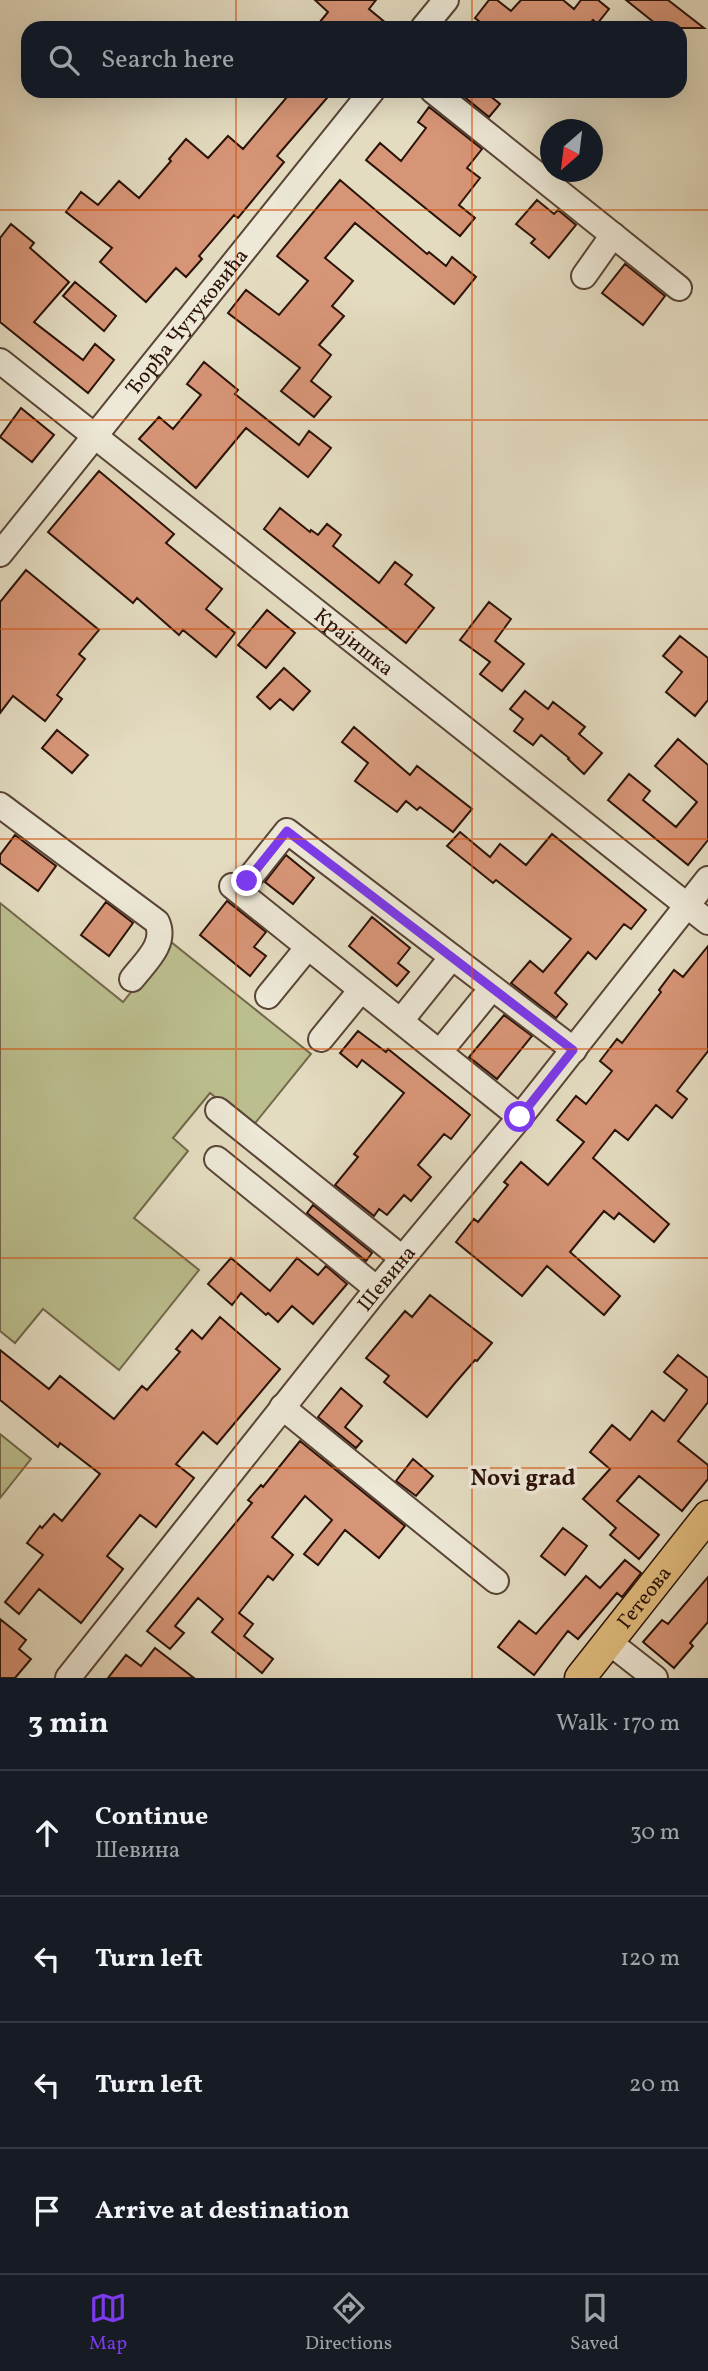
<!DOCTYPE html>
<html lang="en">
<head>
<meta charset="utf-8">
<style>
	body { margin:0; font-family:Vollkorn,serif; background:#242831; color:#f1f3f6 }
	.compass { position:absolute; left:540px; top:119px; width:63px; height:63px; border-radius:50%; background:#171b24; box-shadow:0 7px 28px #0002; rotate:208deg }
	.stop { position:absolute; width:21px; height:21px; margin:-16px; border:5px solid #7c3aed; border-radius:50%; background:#fff }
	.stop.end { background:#7c3aed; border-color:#fff; box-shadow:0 2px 7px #0008 }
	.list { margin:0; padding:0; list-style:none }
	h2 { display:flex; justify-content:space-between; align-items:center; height:91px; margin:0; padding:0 28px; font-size:30px }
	h2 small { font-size:23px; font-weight:400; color:#9ea1a6 }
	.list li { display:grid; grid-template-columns:46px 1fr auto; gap:21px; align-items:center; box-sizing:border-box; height:126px; padding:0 28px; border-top:2px solid #363941 }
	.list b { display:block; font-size:26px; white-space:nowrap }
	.list p { margin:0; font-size:23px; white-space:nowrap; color:#9ea1a6 }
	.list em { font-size:23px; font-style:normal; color:#9ea1a6 }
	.icon { flex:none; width:38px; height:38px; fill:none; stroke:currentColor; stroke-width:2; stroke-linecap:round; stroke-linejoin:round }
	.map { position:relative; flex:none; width:708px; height:1678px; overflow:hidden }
	.search { position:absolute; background:#171b24; box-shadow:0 7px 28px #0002; left:21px; right:21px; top:21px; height:77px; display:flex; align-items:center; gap:18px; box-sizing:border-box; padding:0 24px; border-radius:21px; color:#9ea1a6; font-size:26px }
	.sheet { height:595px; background:#171b24 }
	nav { display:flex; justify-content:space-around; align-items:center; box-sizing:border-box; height:98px; border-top:2px solid #363941; background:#171b24; font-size:19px; color:#9ea1a6 }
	nav a { display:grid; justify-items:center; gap:4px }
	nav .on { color:#7c3aed }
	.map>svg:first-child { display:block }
	.green { fill:#bbbe8e; stroke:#73684b; stroke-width:2 }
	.building { fill:#d79577; stroke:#2b1208; stroke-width:2 }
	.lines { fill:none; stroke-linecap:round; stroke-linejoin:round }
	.minor-casing { stroke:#594436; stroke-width:28 }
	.major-casing { stroke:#2b1208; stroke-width:33 }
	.minor { stroke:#ede8d7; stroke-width:24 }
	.major { stroke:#e2be80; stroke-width:30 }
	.route { stroke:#7c3aed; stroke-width:9 }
	.grid { fill:none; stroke:#d5520c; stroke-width:2; stroke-opacity:0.55 }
	.labels { text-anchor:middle; stroke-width:7; stroke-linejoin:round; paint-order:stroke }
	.street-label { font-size:21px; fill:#2b1208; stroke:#ede8d7 }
	.neighbourhood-label { font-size:23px; font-weight:bold; fill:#2b1208; stroke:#ede8d7 }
</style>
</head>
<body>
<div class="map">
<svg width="708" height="1678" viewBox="0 0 708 1678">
	<rect width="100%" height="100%" fill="#e4dcc1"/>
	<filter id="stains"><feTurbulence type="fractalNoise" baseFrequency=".00286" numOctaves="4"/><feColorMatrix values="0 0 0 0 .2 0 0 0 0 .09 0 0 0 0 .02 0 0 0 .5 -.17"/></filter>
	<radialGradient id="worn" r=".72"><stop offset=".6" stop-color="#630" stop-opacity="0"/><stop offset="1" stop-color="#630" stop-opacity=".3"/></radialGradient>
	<!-- green -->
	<path class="green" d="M0,903L123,1002L171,942L311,1054L252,1127L210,1093L173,1138L188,1151L134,1218L199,1270L119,1370L43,1309L15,1343L0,1331Z
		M0,1434L31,1459L0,1498Z"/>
	<!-- building -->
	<path class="building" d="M315,0H376L369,9L392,28H315L328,12Z
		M489,0H497L511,11L521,0H563L574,9L581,0H598L609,9L597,24L593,20L586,28H488L475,18Z
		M626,0H668L704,28H661Z
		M292,91H333L277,156L284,162L238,218L234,215L199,256L202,259L186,277L176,268L146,302L100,262L112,248L66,212L81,192L98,205L119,181L139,198L171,161L169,159L186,139L208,158L228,136L243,149Z
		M457,91H484L500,104L489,117Z
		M429,107L482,149L467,168L480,178L459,205L475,218L460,236L366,160L380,143L401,161L426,128L418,122Z
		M340,180L427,254L429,252L446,266L452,257L476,277L454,304L355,223L325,258L353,281L332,306L344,316L319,345L331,355L311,381L331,397L314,417L281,391L300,368L228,313L246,290L279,315L308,281L277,256Z
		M537,200L554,214L558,210L576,225L549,258L531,243L535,239L516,224Z
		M11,224L34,243L30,248L69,282L34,322L83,360L95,344L114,360L88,393L0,322V238Z
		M625,264L665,296L643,325L602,293Z
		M75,282L116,316L104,331L63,296Z
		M204,362L238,390L235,394L299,445L309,431L331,448L308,477L246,428L196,488L139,439L159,417L173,429L201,395L187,384Z
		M21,408L54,435L32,462L0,437Z
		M99,471L174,534L166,543L222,589L206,609L235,633L216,657L183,630L179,635L137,598L133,603L48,532Z
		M280,508L310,532L311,530L318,535L327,524L341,535L333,546L379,583L395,562L412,575L405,584L434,608L406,643L264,529Z
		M26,570L99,630L79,654L85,659L57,695L62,699L45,721L13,696L0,713V602Z
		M489,602L511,619L495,641L524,664L502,691L480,674L490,662L460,640Z
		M267,610L295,633L266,668L238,645Z
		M680,636L708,658V700L695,716L666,692L682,672L663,656Z
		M284,668L310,691L293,710L280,699L270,709L257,697Z
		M525,691L548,709L553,702L585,727L579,734L602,753L584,774L568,759L569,758L541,735L533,745L514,731L523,719L510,709Z
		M354,727L410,775L417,766L472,809L453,832L420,807L417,810L406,801L397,812L355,781L368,763L342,742Z
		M57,730L88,755L72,773L42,748Z
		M678,739L708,765V840L688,865L608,800L629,774L650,791L643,800L676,827L697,802L655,766Z
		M460,832L490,857L500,844L526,865L552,834L646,910L631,929L624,924L596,959L588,952L555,993L567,1004L556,1018L511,983L530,961L543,972L571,939L496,880L493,883L447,846Z
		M15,835L56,866L38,891L0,863V855Z
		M286,855L314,878L293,904L265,882Z
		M227,901L266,932L254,947L266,956L250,976L200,935Z
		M106,902L133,923L109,956L81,935Z
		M372,917L410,948L398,963L409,972L397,986L349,946Z
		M708,946V1051L677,1091L687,1099L672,1118L656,1105L628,1140L615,1130L593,1158L669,1224L654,1242L619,1213L614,1219L604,1211L570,1252L620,1296L604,1315L547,1266L522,1296L456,1242L474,1219L478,1222L508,1185L504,1182L521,1162L548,1185L584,1142L557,1120L576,1096L586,1104L612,1071L600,1061L617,1039L622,1043L661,992L659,990L674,970L683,977Z
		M504,1015L532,1036L497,1079L469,1057Z
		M358,1031L386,1052L388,1049L470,1115L451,1139L444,1134L418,1165L431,1177L411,1201L404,1195L387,1215L379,1209L374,1216L335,1185L358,1157L354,1154L404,1093L362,1060L357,1067L340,1053Z
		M313,1205L372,1253L366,1261L307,1213Z
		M231,1258L270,1291L297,1258L318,1275L326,1266L347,1284L313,1324L292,1306L278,1322L268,1313L266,1315L241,1293L232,1305L208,1284Z
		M430,1295L492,1343L477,1361L475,1360L455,1383L427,1417L384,1382L389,1376L366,1358L405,1311L412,1317Z
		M220,1317L280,1369L217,1444L203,1432L176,1464L194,1478L156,1527L140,1515L107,1556L123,1569L81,1623L39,1589L19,1614L5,1602L43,1555L27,1543L40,1526L42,1528L54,1514L62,1521L100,1474L60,1443L58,1447L0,1400V1350L49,1389L60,1376L114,1419L142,1386L147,1390L180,1352L176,1349L192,1330L202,1339Z
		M678,1355L708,1378V1402L678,1441L708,1465V1479L682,1511L639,1476L617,1501L659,1535L639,1559L610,1535L616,1528L583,1499L610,1469L590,1452L612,1425L630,1440L652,1411L664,1421L687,1390L664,1372Z
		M341,1388L362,1406L345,1427L362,1441L356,1448L318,1417Z
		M300,1441L405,1526L379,1558L345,1530L318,1565L304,1554L332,1520L305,1496L272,1537L293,1555L273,1580L268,1576L239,1613L253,1624L244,1636L273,1659L262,1673L212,1632L223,1619L198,1598L175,1626L184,1633L170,1649L147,1631L252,1503L248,1500L261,1485L263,1487Z
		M413,1459L433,1476L416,1496L396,1481Z
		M563,1528L587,1546L565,1575L541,1556Z
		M625,1560L641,1573L622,1597L617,1593L578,1639L568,1631L534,1675L498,1647L519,1621L536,1634L586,1576L600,1588Z
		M708,1577V1622L690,1643L693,1646L674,1668L643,1642L662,1620L668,1624Z
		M0,1619L26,1640L19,1649L31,1659L15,1678H0Z
		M155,1648L194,1678H108L126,1655L141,1666Z"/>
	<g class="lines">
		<defs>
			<g id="minor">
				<path d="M423,28L446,0"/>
				<path d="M433,91L679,288"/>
				<path d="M584,276L613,235"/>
				<path id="s1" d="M0,361L708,922"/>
				<path id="s2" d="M0,554L372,91"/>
				<path d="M0,805L157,922C167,944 145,962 132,979"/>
				<path d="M247,881L287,831L574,1050"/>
				<path d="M232,886L520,1117"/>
				<path d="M268,996L308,947"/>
				<path d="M407,1013L452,957"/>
				<path d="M321,1039L361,990"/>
				<path d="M448,1042L492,988"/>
				<path d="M218,1110L402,1258"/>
				<path d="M217,1159L377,1289"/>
				<path d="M282,1407L496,1581"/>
				<path d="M609,1642L655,1678"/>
				<path id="s3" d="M68,1678L377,1289L520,1117L708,879"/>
			</g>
			<g id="major">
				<path id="s4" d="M580,1678L708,1516"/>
			</g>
		</defs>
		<!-- minor casing -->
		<use href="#minor" class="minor-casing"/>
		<!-- major casing -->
		<use href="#major" class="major-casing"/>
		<!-- minor -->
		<use href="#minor" class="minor"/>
		<!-- major -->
		<use href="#major" class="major"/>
	</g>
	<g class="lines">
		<!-- route -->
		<path class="route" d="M247,881L287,831L573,1050L520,1117"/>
	</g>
	<!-- grid -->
	<path class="grid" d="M236,0V28M472,0V28M236,91V1678M472,91V1678M0,210H708M0,420H708M0,629H708M0,839H708M0,1049H708M0,1258H708M0,1468H708"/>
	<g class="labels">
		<!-- street labels -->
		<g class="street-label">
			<text dy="7" stroke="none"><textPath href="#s2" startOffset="298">Ђорђа Чутуковића</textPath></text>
			<text dy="7" stroke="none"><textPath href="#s1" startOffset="452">Крајишка</textPath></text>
			<text dy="7" stroke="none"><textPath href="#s3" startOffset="511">Шевина</textPath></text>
			<text dy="7" stroke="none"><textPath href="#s4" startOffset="103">Гетеова</textPath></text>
		</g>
		<!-- neighbourhood labels -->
		<g class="neighbourhood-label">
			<text x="523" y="1485">Novi grad</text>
		</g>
	</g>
	<rect width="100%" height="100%" filter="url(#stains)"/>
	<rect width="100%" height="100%" fill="url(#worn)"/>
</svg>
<svg class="compass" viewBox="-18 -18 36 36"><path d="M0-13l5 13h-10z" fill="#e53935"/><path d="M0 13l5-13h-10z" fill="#9ea1a6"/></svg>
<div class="stop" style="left:520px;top:1117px"></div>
<div class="stop end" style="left:247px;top:881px"></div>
<div class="search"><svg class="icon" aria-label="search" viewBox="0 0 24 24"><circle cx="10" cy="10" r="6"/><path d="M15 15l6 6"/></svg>Search here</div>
</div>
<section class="sheet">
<h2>3 min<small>Walk · 170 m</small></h2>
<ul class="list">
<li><svg class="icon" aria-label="ahead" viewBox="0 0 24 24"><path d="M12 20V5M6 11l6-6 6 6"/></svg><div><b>Continue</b><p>Шевина</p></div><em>30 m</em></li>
<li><svg class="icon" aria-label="left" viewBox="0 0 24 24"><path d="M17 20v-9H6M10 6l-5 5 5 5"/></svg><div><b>Turn left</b></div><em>120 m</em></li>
<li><svg class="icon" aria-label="left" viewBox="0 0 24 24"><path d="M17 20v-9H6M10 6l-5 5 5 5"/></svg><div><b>Turn left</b></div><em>20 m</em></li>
<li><svg class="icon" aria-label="arrive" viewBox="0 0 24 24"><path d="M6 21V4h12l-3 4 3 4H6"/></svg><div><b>Arrive at destination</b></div></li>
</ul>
</section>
<nav>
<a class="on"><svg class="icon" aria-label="map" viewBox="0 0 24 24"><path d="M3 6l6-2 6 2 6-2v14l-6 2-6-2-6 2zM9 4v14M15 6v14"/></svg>Map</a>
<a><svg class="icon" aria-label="directions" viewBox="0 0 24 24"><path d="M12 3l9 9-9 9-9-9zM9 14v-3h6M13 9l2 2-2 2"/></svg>Directions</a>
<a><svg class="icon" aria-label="saved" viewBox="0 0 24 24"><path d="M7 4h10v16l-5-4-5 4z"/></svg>Saved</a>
</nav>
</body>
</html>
